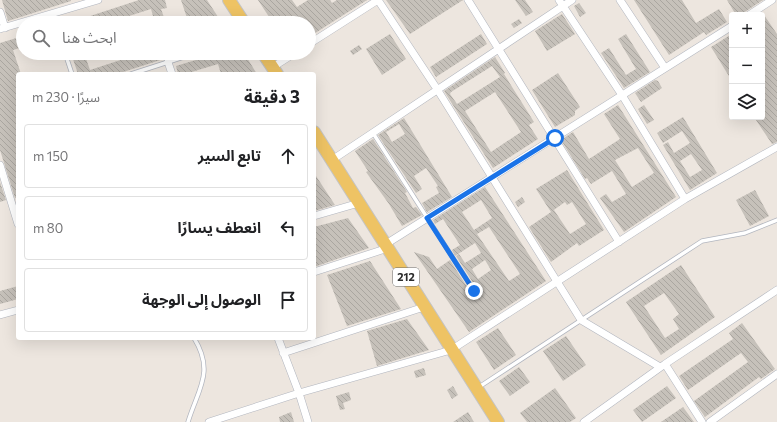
<!DOCTYPE html>
<html lang="ar">
<head>
<meta charset="utf-8">
<style>
	body { margin:0; font-family:Commissioner,"Noto Sans Arabic",sans-serif; background:#f2f2f2; color:#202124; direction:rtl }
	.controls { position:absolute; right:12px; top:12px; display:grid; overflow:hidden; border-radius:4px; box-shadow:0 4px 16px #0002 }
	.controls button { width:36px; height:36px; display:grid; place-items:center; padding:0; border:0; border-bottom:1px solid #e0e0e0; background:#fff; color:#202124; font:20px sans-serif }
	.stop { position:absolute; width:12px; height:12px; margin:-9px; border:3px solid #1a73e8; border-radius:50%; background:#fff }
	.stop.end { background:#1a73e8; border-color:#fff; box-shadow:0 1px 4px #0008 }
	.list { margin:0; padding:0; list-style:none }
	h2 { display:flex; justify-content:space-between; align-items:center; height:52px; margin:0; padding:0 16px; font-size:17px }
	h2 small { font-size:13px; font-weight:400; color:#757577 }
	.list li { display:grid; grid-template-columns:26px 1fr auto; gap:12px; align-items:center; box-sizing:border-box; height:64px; margin:0 8px 8px; padding:0 8px; border:1px solid #e0e0e0; border-radius:4px }
	.list b { display:block; font-size:15px; white-space:nowrap }
	.list em { font-size:13px; font-style:normal; color:#757577 }
	.icon { flex:none; width:22px; height:22px; fill:none; stroke:currentColor; stroke-width:2; stroke-linecap:round; stroke-linejoin:round }
	.map { position:relative; flex:none; width:777px; height:422px; overflow:hidden; direction:ltr }
	.search { position:absolute; background:#fff; box-shadow:0 4px 16px #0002; left:16px; top:16px; width:300px; height:44px; display:flex; align-items:center; gap:10px; box-sizing:border-box; padding:0 14px; border-radius:22px; color:#757577; font-size:15px }
	.panel { position:absolute; background:#fff; box-shadow:0 4px 16px #0002; left:16px; top:72px; width:300px; height:268px; border-radius:4px; direction:rtl }
	.map>svg:first-child { display:block }
	.building { fill:url(#building-back-hatch); fill-rule:evenodd }
	.lines { fill:none; stroke-linecap:round; stroke-linejoin:round }
	.lane-casing { stroke:#b2b6bf; stroke-width:5 }
	.street-casing { stroke:#b2b6bf; stroke-width:8 }
	.primary-casing { stroke:#c4c4c4; stroke-width:14 }
	.lane { stroke:#fff; stroke-width:3.5 }
	.street { stroke:#fff; stroke-width:7 }
	.primary { stroke:#eec364; stroke-width:12 }
	.route { stroke:#1a73e8; stroke-width:5 }
	.labels { text-anchor:middle; stroke-width:3.5; stroke-linejoin:round; paint-order:stroke }
	.shield { fill:#fff; stroke:#6b6b6b; stroke-width:1 }
	.shield-label { font-size:11px; font-weight:bold; fill:#2c2c2c }
</style>
</head>
<body>
<div class="map">
<svg width="777" height="422" viewBox="0 0 777 422">
	<defs>
		<pattern id="building-back-hatch" width="6" height="6" patternUnits="userSpaceOnUse"><rect width="6" height="6" fill="#c6c1ba"/><path d="M-1 5l2 2M0 0l6 6M5-1l2 2" fill="none" stroke="#aaa6a0"/></pattern>
	</defs>
	<rect width="100%" height="100%" fill="#ede6df"/>
	<!-- building -->
	<path class="building" d="M2,0H71V1L8,21Z
		M139,0H165L167,8L161,9L166,23H155L151,9L107,23H69Z
		M181,0H207L222,23H176L187,18Z
		M258,0H292L297,7L308,0H330L332,3L337,0H367L309,37V23H273Z
		M386,0H463L410,34Z
		M515,0H525L533,12L526,16Z
		M634,0H682L696,23L719,9L727,22L706,35L704,32L669,55Z
		M727,0H763L740,15H736Z
		M579,3L586,13L580,17L574,6Z
		M762,12L777,34V142L772,144L754,117H762Z
		M562,14L575,34L547,51L535,31Z
		M519,19L522,23L514,28L511,24Z
		M390,34L406,59L382,75L366,49Z
		M481,34L487,44L436,77L430,67Z
		M626,34L650,72L624,88L601,53L609,48L626,75L636,69L618,39Z
		M732,34V81L711,47Z
		M23,36V47L13,50L21,74H18V197L15,198L0,150V43Z
		M359,45L362,49L353,55L350,51Z
		M71,53H84L90,70L142,53L179,54L117,74H78Z
		M219,53H244L257,74H221L218,64L185,74H178L176,66Z
		M495,57L505,73L500,77L504,74L534,122L529,125L538,139L493,168L444,91ZM492,66L500,77L457,104L450,94L451,92ZM495,92L521,132L491,152L465,111Z
		M558,73L580,107L575,111V115L555,127L532,90Z
		M655,80L658,81L662,88L641,102L635,93Z
		M618,105L676,197L624,232L600,198L606,194L612,202L626,194L612,171L591,184L587,178L585,179L561,140L573,132L589,159L620,139L604,114ZM638,148L654,173L632,187L615,160Z
		M644,105L654,120L647,124L638,109Z
		M683,117L717,173L690,190L663,145L668,142L674,153L690,143L682,131L663,143L657,133ZM691,154L702,170L690,177L680,161Z
		M404,118L452,197L427,212L422,203L439,193L436,187L438,186L426,168L414,176L422,189L416,193L378,135ZM399,124L405,134L392,142L386,132Z
		M373,139L407,192L405,193L413,208L416,207L422,215L402,226L389,204L366,172L368,171L355,151Z
		M567,170L604,230L579,246L577,243L551,262L529,227L554,210L570,234L586,224L572,202L567,205L565,202L551,212L536,189Z
		M314,173L335,205L314,211Z
		M0,182L6,200L0,202Z
		M485,187L546,281L469,332L414,252L429,257L437,269L450,260L471,293H476L477,289L456,256L459,254L465,263L481,253L475,243L455,256L452,250L460,245L443,219L435,224L433,220ZM481,200L492,218L474,230L462,212ZM489,227L520,274L509,281L477,234ZM485,260L491,270L478,279L472,269Z
		M755,190L769,216L750,226L736,200Z
		M522,197L525,202L518,207L515,202Z
		M348,218L369,248L314,267V227Z
		M370,261L401,309L347,326L327,275Z
		M681,265L715,317L661,355L626,302ZM664,293L679,314L673,319L679,329L665,338L644,306Z
		M18,286V299L0,304V291Z
		M407,319L429,350L377,366L367,331Z
		M742,323L775,369L761,379L759,377L705,417L694,401L748,362L741,353L688,390L679,376L733,339L729,333Z
		M498,328L516,355L494,370L476,342Z
		M566,336L586,365L563,381L543,351Z
		M519,367L530,382L510,396L499,381Z
		M424,368L426,375L416,378L414,371Z
		M453,386L458,395L452,399L447,390Z
		M667,386L676,398L642,422L633,410Z
		M555,388L576,418L570,422H527L520,413Z
		M349,392L351,400L343,403L345,409L340,410L336,396Z
		M683,407L694,422H661Z
		M291,412L294,422H280L279,417Z
		M468,412L474,422H453Z"/>
	<g class="lines">
		<defs>
			<path id="lane" d="M52,14L55,23
				M65,53L72,74
				M131,74L196,53
				M373,133L474,291
				M479,387L702,241L745,233L777,220
				M188,422C198,389 215,372 194,338"/>
			<path id="street" d="M378,0L437,89L581,320L660,367
				M468,0L619,242
				M559,0L622,95L685,199
				M620,0L665,68
				M0,12L5,28
				M749,15L772,0
				M0,29L98,0
				M309,44L378,0
				M168,62L172,74
				M273,67L295,53
				M332,160L572,0
				M0,165L18,224
				M314,216L359,203
				M386,244L732,26
				M314,272L388,248
				M0,315L18,310
				M278,338L299,393L308,422
				M283,353L424,307
				M665,364L702,422
				M209,422L299,393L451,350L685,199L777,147
				M584,422L665,364L777,290
				M710,422L777,374"/>
			<path id="primary" d="M229,0L244,23
				M263,53L277,74
				M314,132L498,422"/>
		</defs>
		<!-- lane casing -->
		<use href="#lane" class="lane-casing"/>
		<!-- street casing -->
		<use href="#street" class="street-casing"/>
		<!-- primary casing -->
		<use href="#primary" class="primary-casing"/>
		<!-- lane -->
		<use href="#lane" class="lane"/>
		<!-- street -->
		<use href="#street" class="street"/>
		<!-- primary -->
		<use href="#primary" class="primary"/>
	</g>
	<g class="lines">
		<!-- route -->
		<path class="route" d="M474,291L427,218L555,138"/>
	</g>
	<g class="labels">
		<!-- shield labels -->
		<rect class="shield" x="393" y="268" width="26" height="18" rx="3"/>
		<g class="shield-label">
			<text x="406" y="281">212</text>
		</g>
	</g>
</svg>
<div class="controls">
<button>+</button>
<button>−</button>
<button><svg class="icon" aria-label="layers" viewBox="0 0 24 24"><path d="M12 4l9 5-9 5-9-5zM3 14l9 5 9-5"/></svg></button>
</div>
<div class="stop" style="left:555px;top:138px"></div>
<div class="stop end" style="left:474px;top:291px"></div>
<div class="search"><svg class="icon" aria-label="search" viewBox="0 0 24 24"><circle cx="10" cy="10" r="6"/><path d="M15 15l6 6"/></svg>ابحث هنا</div>
<section class="panel">
<h2>3 دقيقة<small>سيرًا · 230 m</small></h2>
<ul class="list">
<li><svg class="icon" aria-label="ahead" viewBox="0 0 24 24"><path d="M12 20V5M6 11l6-6 6 6"/></svg><div><b>تابع السير</b></div><em>150 m</em></li>
<li><svg class="icon" aria-label="left" viewBox="0 0 24 24"><path d="M17 20v-9H6M10 6l-5 5 5 5"/></svg><div><b>انعطف يسارًا</b></div><em>80 m</em></li>
<li><svg class="icon" aria-label="arrive" viewBox="0 0 24 24"><path d="M6 21V4h12l-3 4 3 4H6"/></svg><div><b>الوصول إلى الوجهة</b></div></li>
</ul>
</section>
</div>
</body>
</html>
